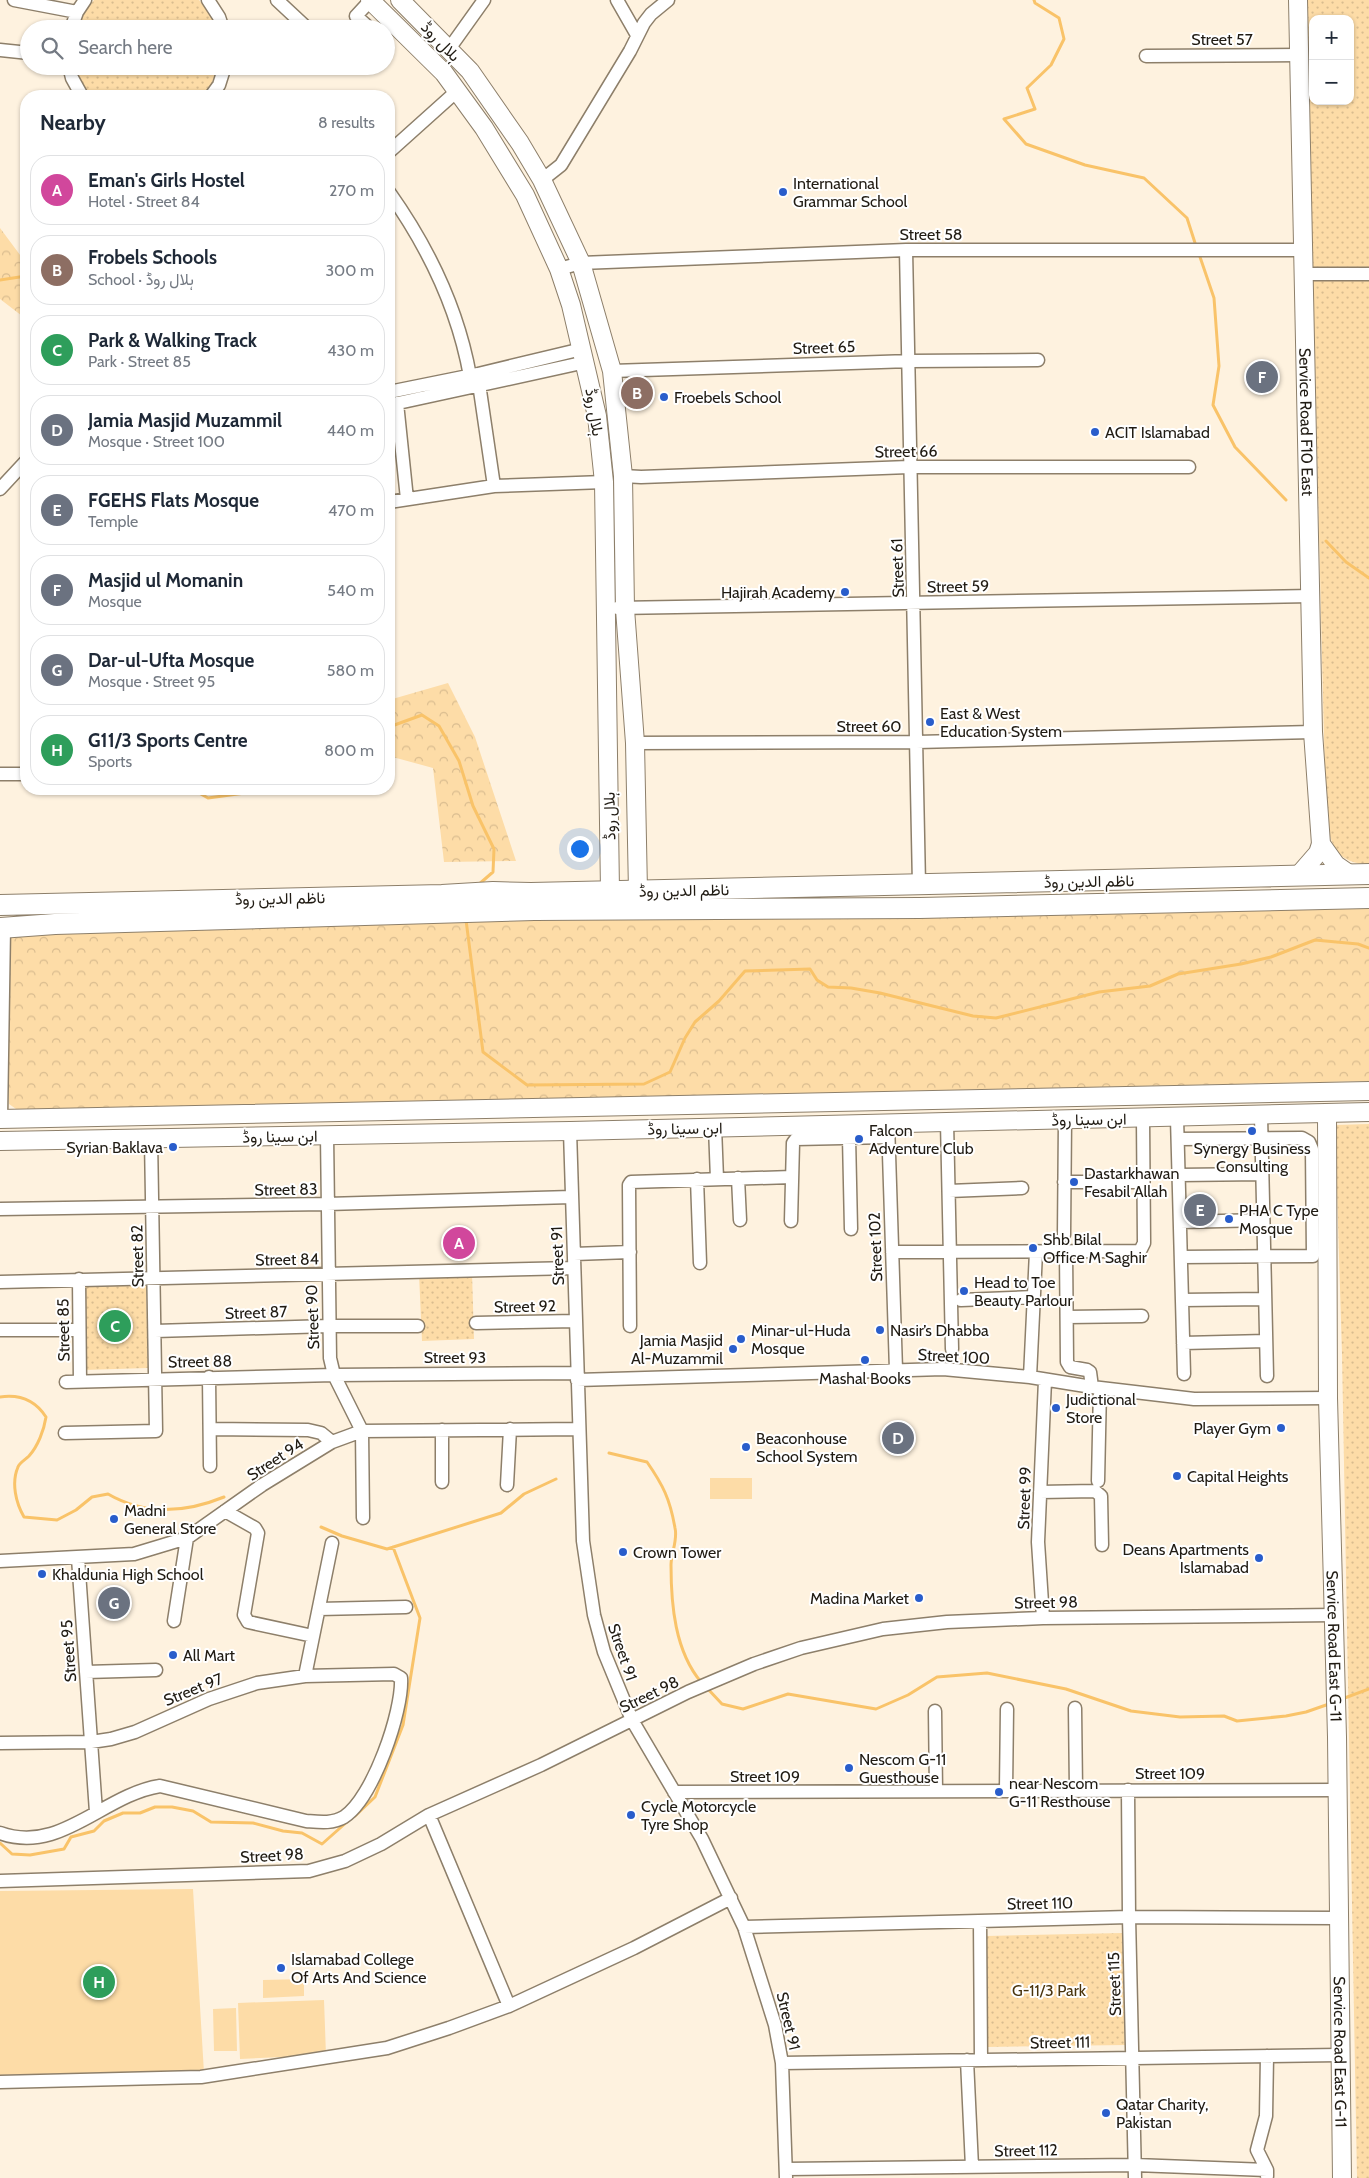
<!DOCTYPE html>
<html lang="en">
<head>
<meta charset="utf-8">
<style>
	body { margin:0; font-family:Cabin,Vazirmatn,sans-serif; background:#f6f6f7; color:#1f2937 }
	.controls { position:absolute; right:15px; top:15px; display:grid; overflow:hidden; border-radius:10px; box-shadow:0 1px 4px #0004 }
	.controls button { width:45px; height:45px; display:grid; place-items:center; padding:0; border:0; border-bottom:1px solid #e0e1e3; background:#fff; color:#1f2937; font:25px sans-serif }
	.you { position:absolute; left:579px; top:848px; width:18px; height:18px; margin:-12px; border:4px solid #fff; border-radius:50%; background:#1a73e8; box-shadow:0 0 0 8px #1a73e833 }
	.badge { display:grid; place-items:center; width:32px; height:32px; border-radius:50%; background:#ea580c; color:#fff; font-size:16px; font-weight:700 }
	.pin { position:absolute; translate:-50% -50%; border:2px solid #fff; box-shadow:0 1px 5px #0006 }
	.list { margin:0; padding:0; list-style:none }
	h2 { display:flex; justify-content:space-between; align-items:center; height:65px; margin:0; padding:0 20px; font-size:21px }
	h2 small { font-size:16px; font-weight:400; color:#747a83 }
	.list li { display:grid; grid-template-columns:32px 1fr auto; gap:15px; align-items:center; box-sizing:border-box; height:70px; margin:0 10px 10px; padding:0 10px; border:1px solid #e0e1e3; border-radius:20px }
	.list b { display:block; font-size:19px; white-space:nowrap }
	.list p { margin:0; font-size:16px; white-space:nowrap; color:#747a83 }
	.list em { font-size:16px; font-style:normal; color:#747a83 }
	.icon { flex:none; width:28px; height:28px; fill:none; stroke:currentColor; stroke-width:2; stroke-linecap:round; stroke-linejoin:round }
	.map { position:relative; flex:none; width:1369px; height:2178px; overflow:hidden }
	.search { position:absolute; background:#fff; box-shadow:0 1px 4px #0004; left:20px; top:20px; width:375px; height:55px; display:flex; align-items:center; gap:12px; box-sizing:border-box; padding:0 18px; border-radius:28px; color:#747a83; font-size:19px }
	.panel { position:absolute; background:#fff; box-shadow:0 1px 4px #0004; left:20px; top:90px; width:375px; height:705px; border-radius:20px }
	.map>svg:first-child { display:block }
	.grass { fill:#fddca7 }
	.forest { fill:url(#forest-crowns) }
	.park { fill:url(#park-dots); fill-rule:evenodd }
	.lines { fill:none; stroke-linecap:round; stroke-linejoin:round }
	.stream { stroke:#f9c369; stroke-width:3 }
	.street-casing { stroke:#8d7f6a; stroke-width:15 }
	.secondary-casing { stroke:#8d7f6a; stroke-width:20 }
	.primary-casing { stroke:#8d7f6a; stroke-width:22 }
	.street { stroke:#fff; stroke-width:12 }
	.secondary { stroke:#fff; stroke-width:18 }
	.primary { stroke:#fff; stroke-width:20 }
	.poi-dot { fill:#295dcb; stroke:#fff; stroke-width:2 }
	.labels { text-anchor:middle; stroke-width:4; stroke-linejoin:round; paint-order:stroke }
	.street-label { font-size:16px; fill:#201b13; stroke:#fff }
	.poi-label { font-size:16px; fill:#201b13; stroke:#fff; text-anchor:start }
	.park-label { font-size:16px; fill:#49340c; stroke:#fff }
</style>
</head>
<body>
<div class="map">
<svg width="1369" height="2178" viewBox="0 0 1369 2178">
	<defs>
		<pattern id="forest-crowns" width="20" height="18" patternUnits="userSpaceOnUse" patternTransform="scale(1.25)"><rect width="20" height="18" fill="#fddca7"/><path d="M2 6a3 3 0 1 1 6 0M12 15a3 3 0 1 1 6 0" fill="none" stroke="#d9bc8f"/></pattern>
		<pattern id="park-dots" width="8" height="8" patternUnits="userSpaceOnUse" patternTransform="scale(1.25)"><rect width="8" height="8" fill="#fddca7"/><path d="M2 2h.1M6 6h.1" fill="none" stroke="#d9bc8f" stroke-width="1.8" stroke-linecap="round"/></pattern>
	</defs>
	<rect width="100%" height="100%" fill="#fef2df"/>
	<!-- grass -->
	<path class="grass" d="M710,1478H752V1499H710Z
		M193,1889L204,2073L0,2075V1891Z
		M304,1979V1996L263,1998V1980Z
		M324,2000L326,2055L240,2059L238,2003Z
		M236,2008L237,2051H214L213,2009Z"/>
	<!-- forest -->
	<path class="forest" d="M0,228L26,263V319L0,299Z
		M448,683L475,737L516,861L444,862L433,768L389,756V700Z
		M1369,904V1081L19,1111L9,1104L7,942L9,936L19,934L461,922L952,915Z"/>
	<!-- park -->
	<path class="park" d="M94,0H199L208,11L217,29H77L84,12Z
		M1306,0H1369V864C1338,864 1331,846 1326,819ZM1313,19H1350V101H1313Z
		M75,66H218L211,85L204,96H90L79,77Z
		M1369,1124V2178H1357L1342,1354L1335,1125Z
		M472,1273L474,1339L422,1341L419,1274Z
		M146,1283L148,1368L84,1370L81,1285Z
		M1123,1933L1125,2045L986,2047V1936Z"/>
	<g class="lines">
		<!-- stream -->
		<path class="stream" d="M1034,0L1035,3L1059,18L1064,39L1051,65L1027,88L1035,109L1004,119L1026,144L1085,165L1144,178L1187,218L1196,246
			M1199,254L1214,298L1219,366L1213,405L1235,447L1286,500
			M0,280L26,276
			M1326,541L1346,562L1369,578
			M389,727L422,715L439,726L459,761L473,806L494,849L493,872L478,885
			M192,789L208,798L245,793L252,789
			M466,920L483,1052L527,1085L644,1084L670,1072L685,1038L695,1022L719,1001L745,971L810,969L817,980L828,987L851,988L880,993L973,1016L996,1018L1099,992L1150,986L1178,974L1241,964L1271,957L1315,940L1358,944L1369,948
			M0,1397C20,1394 35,1400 46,1417C44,1430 38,1446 29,1456C25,1460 19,1463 18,1467C11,1483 16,1503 24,1517L57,1520L76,1510L92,1497L108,1494C146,1516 185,1513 224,1497
			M609,1453L647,1462C663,1485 670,1499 675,1528C678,1540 671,1553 671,1565C671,1605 675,1651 701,1682
			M321,1527L342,1536L387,1549L501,1513L524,1494L556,1479
			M707,1688L722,1704L743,1709L788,1694L876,1709L908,1695L937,1677L987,1673L1066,1689L1131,1711L1180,1717L1224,1716L1237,1721L1286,1716L1306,1712L1329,1704
			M1342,1699L1369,1689
			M355,1816L375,1797L403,1725L420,1618L393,1547
			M0,1843L12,1854L30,1855L64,1849L71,1837L94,1831L104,1821L123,1813H140L155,1807H172L193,1811L211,1822L253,1823L283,1831L302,1833L322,1844L348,1821"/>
		<defs>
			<path id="street" d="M14,0L77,12
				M208,0L219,17L223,29
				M277,0L308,29
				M617,0L637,35
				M71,29L77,12L85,0
				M362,29L366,25L356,16L370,1
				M449,49L484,0
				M0,50L29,53
				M1146,56L1299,55
				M69,66L72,78L82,96
				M211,96L219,85L225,66
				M389,152L457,91
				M542,180L561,165L630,51L644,23L651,14L668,0
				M389,192C428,247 458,309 470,376
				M906,250L919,885
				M559,269L581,263L906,250H1304
				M1305,274H1369
				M612,371L910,361L1038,360
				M478,377L494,486
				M389,392L478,374L582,349
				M397,403L407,499
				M389,405L586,362
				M623,476L641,477L909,467H1189
				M0,489L26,461
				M389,502L494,486L604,482
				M617,608L1312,596
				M635,743L917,742L1313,732
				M0,774H26
				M1261,1116L1267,1376
				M1177,1118L1184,1374
				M1,1119L4,928
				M947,1122L952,1349
				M888,1123L896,1370
				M715,1127L717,1179
				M570,1131L583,1541L594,1615L604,1652L632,1720L702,1839L744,1927L775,2025L782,2063L786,2178
				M327,1135L330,1358L334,1375L362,1431L363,1518
				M849,1137L851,1229
				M1178,1139L1302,1138L1309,1142L1312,1149L1313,1256L1181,1257
				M1179,1175L1262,1174
				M738,1178L740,1220
				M697,1179L700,1263
				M1064,1182H1143
				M949,1191L1022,1188
				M0,1209L327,1204L572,1197
				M791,1221L793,1143L796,1139L888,1137
				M1180,1222L1263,1220
				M1064,1235L1065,1120
				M1066,1251L1067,1362L1070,1367L1087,1370L1090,1372L1092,1387
				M892,1252L1140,1251L1144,1243L1143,1119
				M574,1254L630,1252
				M79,1279L80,1382
				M0,1282L574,1268
				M961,1300L1034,1297
				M1182,1300L1265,1299
				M1067,1317L1142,1316
				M476,1323L576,1321
				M630,1326L629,1185L631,1182L792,1177
				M0,1330H79
				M155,1331L329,1326H418
				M1183,1343L1266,1341
				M209,1377L210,1466
				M1030,1377L1036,1252
				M577,1380L943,1369L1030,1377L1092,1387L1194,1399L1328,1398
				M66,1382L334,1375L577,1373
				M210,1429L308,1430L321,1433L332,1442
				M442,1430V1482
				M65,1433L156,1431L151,1139
				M1098,1481L1100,1388
				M507,1485L510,1429
				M1040,1492L1095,1491L1101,1496L1102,1545
				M225,1511L255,1528L258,1533L244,1615L248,1622L313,1636
				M78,1558L96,1812
				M0,1561L134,1554L187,1538L262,1485L332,1442L362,1431L579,1429
				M319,1609L406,1607
				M1043,1618L1038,1542L1045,1380
				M174,1621L187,1538
				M86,1672L156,1670
				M305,1676L332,1543
				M1075,1708L1076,1790
				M935,1711L936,1791
				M0,1743L91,1742L111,1739L135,1732L209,1699L257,1683L305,1676L394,1674L401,1678C403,1711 373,1798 344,1817C332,1824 319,1822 306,1821L160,1786C103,1795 60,1855 0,1833
				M1006,1790L1007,1709
				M1128,1790L1129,1917L1135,2178
				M674,1792L1336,1790
				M429,1815L509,2006
				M0,1881L309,1871L345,1861L381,1844L429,1815L541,1765L688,1692L754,1664L801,1648L883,1629L947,1622L1043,1618L1334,1615
				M980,1921L981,2060
				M744,1927L1129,1917L1337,1918
				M967,2060L972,2167
				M782,2063L1339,2055
				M0,2082L201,2077L387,2048L449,2028L509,2006L634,1948L731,1898
				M786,2169L1135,2165L1267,2170
				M1267,2176V2170L1257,2150L1266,2116L1267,2056"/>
			<g id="secondary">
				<path d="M370,0L444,73L484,128L525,195L559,269L571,305L597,416L604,482L610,891"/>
				<path d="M400,0L470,71L520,143L542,180L581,263L612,371L623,476L625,609L635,743L638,891"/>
				<path id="s1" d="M1298,0L1313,732L1321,844L1336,865L1349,874"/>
				<path d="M1298,876L1318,853L1321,844"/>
				<path id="s2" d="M1327,1114L1328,1398L1337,1737L1342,2178"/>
				<path d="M0,1119L1369,1091"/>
				<path d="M0,1141L570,1131L1369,1112"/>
			</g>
			<path id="primary" d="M0,905L442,895L493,892L531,893L1369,874
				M0,928L55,924L534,910L920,908L1369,898"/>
		</defs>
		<!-- street casing -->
		<use href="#street" class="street-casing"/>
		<!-- secondary casing -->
		<use href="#secondary" class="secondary-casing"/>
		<!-- primary casing -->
		<use href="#primary" class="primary-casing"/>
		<!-- street -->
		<use href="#street" class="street"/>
		<!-- secondary -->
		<use href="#secondary" class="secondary"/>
		<!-- primary -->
		<use href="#primary" class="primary"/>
	</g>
	<!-- markers -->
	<g class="poi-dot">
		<circle cx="783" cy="192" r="5"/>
		<circle cx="664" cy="397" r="5"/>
		<circle cx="1095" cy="432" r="5"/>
		<circle cx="845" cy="592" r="5"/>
		<circle cx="930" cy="722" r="5"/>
		<circle cx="1252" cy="1131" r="5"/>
		<circle cx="859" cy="1139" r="5"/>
		<circle cx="173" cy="1147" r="5"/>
		<circle cx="1074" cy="1182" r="5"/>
		<circle cx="1229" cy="1219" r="5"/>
		<circle cx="1033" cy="1248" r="5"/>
		<circle cx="964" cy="1291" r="5"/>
		<circle cx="880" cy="1330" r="5"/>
		<circle cx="741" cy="1339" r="5"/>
		<circle cx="733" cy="1349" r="5"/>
		<circle cx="865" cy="1360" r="5"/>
		<circle cx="1056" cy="1408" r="5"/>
		<circle cx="1281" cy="1428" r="5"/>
		<circle cx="746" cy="1447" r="5"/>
		<circle cx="1177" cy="1476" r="5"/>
		<circle cx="114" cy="1519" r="5"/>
		<circle cx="623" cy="1552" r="5"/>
		<circle cx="1259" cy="1558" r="5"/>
		<circle cx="42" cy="1574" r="5"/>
		<circle cx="919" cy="1598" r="5"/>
		<circle cx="173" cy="1655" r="5"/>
		<circle cx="849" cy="1768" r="5"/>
		<circle cx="999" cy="1792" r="5"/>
		<circle cx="631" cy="1815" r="5"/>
		<circle cx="281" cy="1968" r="5"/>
		<circle cx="1106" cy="2113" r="5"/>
	</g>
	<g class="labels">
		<!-- street labels -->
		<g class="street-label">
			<text x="1222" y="45">Street 57</text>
			<text transform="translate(441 41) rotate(46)" y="6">ہلال روڈ</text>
			<text x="931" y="240">Street 58</text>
			<text transform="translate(824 347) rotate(-2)" y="6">Street 65</text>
			<text transform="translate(595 412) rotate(81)" y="6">ہلال روڈ</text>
			<text dy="6" stroke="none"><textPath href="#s1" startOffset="422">Service Road F10 East</textPath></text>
			<text transform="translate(906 451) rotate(-1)" y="6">Street 66</text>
			<text transform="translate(897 568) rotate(-92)" y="6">Street 61</text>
			<text transform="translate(958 586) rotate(-1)" y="6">Street 59</text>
			<text x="869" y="732">Street 60</text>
			<text transform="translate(609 816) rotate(-91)" y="6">ہلال روڈ</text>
			<text transform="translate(1089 881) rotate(-1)" y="6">ناظم الدین روڈ</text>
			<text transform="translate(684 890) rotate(-1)" y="6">ناظم الدین روڈ</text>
			<text transform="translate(280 898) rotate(-1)" y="6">ناظم الدین روڈ</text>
			<text transform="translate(1089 1119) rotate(-1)" y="6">ابن سینا روڈ</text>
			<text transform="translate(685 1128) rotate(-1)" y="6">ابن سینا روڈ</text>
			<text transform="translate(280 1136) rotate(-1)" y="6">ابن سینا روڈ</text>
			<text transform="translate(286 1189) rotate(-1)" y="6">Street 83</text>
			<text transform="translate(875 1247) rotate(-92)" y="6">Street 102</text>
			<text transform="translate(137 1256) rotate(-91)" y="6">Street 82</text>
			<text transform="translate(557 1256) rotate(-92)" y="6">Street 91</text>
			<text transform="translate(287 1259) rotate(-1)" y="6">Street 84</text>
			<text transform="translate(525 1306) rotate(-1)" y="6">Street 92</text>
			<text transform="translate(256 1312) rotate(-2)" y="6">Street 87</text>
			<text transform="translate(312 1317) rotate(-92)" y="6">Street 90</text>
			<text transform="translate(63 1330) rotate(-91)" y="6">Street 85</text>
			<text transform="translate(954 1356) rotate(3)" y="6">Street 100</text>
			<text x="455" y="1363">Street 93</text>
			<text transform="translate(200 1361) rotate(-1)" y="6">Street 88</text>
			<text transform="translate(275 1459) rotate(-33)" y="6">Street 94</text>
			<text transform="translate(1024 1498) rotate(-88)" y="6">Street 99</text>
			<text transform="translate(1046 1602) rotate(-1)" y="6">Street 98</text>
			<text dy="6" stroke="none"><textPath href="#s2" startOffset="532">Service Road East G-11</textPath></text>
			<text transform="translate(68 1651) rotate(-94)" y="6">Street 95</text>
			<text transform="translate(623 1652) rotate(71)" y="6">Street 91</text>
			<text transform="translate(193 1689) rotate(-22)" y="6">Street 97</text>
			<text transform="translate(649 1694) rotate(-26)" y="6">Street 98</text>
			<text x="1170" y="1779">Street 109</text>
			<text x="765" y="1782">Street 109</text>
			<text transform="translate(272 1855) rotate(-3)" y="6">Street 98</text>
			<text transform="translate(1040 1903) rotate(-1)" y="6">Street 110</text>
			<text transform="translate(1114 1984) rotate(-92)" y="6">Street 115</text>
			<text transform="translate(789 2021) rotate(77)" y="6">Street 91</text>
			<text transform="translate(1060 2042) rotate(-1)" y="6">Street 111</text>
			<text dy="6" stroke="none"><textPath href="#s2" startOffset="938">Service Road East G-11</textPath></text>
			<text transform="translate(1026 2150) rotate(-1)" y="6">Street 112</text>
		</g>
		<!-- poi labels -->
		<g class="poi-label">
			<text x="793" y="189">International<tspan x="793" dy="18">Grammar School</tspan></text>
			<text x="674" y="403">Froebels School</text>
			<text x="1105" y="438">ACIT Islamabad</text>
			<text x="835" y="598" text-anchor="end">Hajirah Academy</text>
			<text x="940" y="719">East &amp; West<tspan x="940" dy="18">Education System</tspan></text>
			<text x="869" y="1136">Falcon<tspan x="869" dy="18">Adventure Club</tspan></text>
			<text x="163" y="1153" text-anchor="end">Syrian Baklava</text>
			<text x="1252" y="1154" text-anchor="middle">Synergy Business<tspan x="1252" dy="18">Consulting</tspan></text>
			<text x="1084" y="1179">Dastarkhawan<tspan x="1084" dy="18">Fesabil Allah</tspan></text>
			<text x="1239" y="1216">PHA C Type<tspan x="1239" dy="18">Mosque</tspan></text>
			<text x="1043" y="1245">Shb Bilal<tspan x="1043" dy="18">Office M Saghir</tspan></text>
			<text x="974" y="1288">Head to Toe<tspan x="974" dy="18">Beauty Parlour</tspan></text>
			<text x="751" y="1336">Minar-ul-Huda<tspan x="751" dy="18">Mosque</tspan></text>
			<text x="890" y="1336">Nasir’s Dhabba</text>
			<text x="723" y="1346" text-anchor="end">Jamia Masjid<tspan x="723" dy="18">Al-Muzammil</tspan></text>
			<text x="865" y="1384" text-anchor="middle">Mashal Books</text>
			<text x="1066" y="1405">Judictional<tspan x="1066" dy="18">Store</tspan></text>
			<text x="1271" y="1434" text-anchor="end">Player Gym</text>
			<text x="756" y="1444">Beaconhouse<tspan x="756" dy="18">School System</tspan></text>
			<text x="1187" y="1482">Capital Heights</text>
			<text x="124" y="1516">Madni<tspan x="124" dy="18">General Store</tspan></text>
			<text x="1249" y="1555" text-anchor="end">Deans Apartments<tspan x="1249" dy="18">Islamabad</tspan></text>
			<text x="633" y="1558">Crown Tower</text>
			<text x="52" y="1580">Khaldunia High School</text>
			<text x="909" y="1604" text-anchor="end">Madina Market</text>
			<text x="183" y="1661">All Mart</text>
			<text x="859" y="1765">Nescom G-11<tspan x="859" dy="18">Guesthouse</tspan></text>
			<text x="1009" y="1789">near Nescom<tspan x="1009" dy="18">G-11 Resthouse</tspan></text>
			<text x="641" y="1812">Cycle Motorcycle<tspan x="641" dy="18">Tyre Shop</tspan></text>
			<text x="291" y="1965">Islamabad College<tspan x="291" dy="18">Of Arts And Science</tspan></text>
			<text x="1116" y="2110">Qatar Charity,<tspan x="1116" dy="18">Pakistan</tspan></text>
		</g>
		<!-- park labels -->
		<g class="park-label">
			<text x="1049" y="1996">G-11/3 Park</text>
		</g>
	</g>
</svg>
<div class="controls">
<button>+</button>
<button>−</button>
</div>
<div class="you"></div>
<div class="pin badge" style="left:459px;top:1243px;background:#d1479c">A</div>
<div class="pin badge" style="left:637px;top:393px;background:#8d6e63">B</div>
<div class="pin badge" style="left:115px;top:1326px;background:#2e9e5b">C</div>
<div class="pin badge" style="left:898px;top:1438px;background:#6b7280">D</div>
<div class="pin badge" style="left:1200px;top:1210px;background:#6b7280">E</div>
<div class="pin badge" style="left:1262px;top:377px;background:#6b7280">F</div>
<div class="pin badge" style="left:114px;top:1603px;background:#6b7280">G</div>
<div class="pin badge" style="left:99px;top:1982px;background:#2e9e5b">H</div>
<div class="search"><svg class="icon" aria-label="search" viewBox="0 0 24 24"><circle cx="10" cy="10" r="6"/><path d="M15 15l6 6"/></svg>Search here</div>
<section class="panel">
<h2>Nearby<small>8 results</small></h2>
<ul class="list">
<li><span class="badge" style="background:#d1479c">A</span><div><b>Eman's Girls Hostel</b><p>Hotel · Street 84</p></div><em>270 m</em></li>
<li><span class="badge" style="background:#8d6e63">B</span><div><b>Frobels Schools</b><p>School · ہلال روڈ</p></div><em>300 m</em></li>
<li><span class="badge" style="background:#2e9e5b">C</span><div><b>Park &amp; Walking Track</b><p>Park · Street 85</p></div><em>430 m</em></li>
<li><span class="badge" style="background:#6b7280">D</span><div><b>Jamia Masjid Muzammil</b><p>Mosque · Street 100</p></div><em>440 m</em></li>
<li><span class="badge" style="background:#6b7280">E</span><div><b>FGEHS Flats Mosque</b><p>Temple</p></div><em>470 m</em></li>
<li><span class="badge" style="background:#6b7280">F</span><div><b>Masjid ul Momanin</b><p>Mosque</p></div><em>540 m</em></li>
<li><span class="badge" style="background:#6b7280">G</span><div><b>Dar-ul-Ufta Mosque</b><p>Mosque · Street 95</p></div><em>580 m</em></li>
<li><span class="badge" style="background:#2e9e5b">H</span><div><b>G11/3 Sports Centre</b><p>Sports</p></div><em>800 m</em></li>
</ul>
</section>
</div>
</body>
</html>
